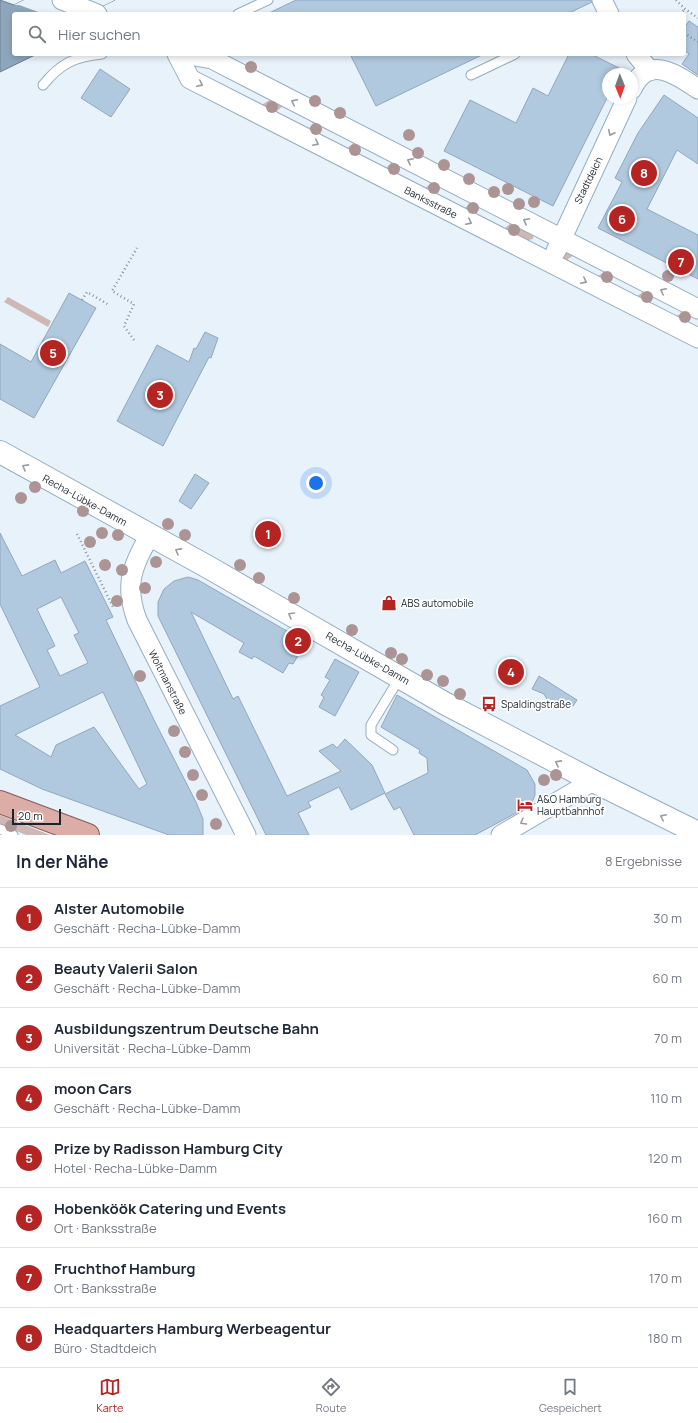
<!DOCTYPE html>
<html lang="de">
<head>
<meta charset="utf-8">
<style>
	body { margin:0; font-family:Manrope,sans-serif; background:#f2f2f3; color:#1f2937 }
	.compass { position:absolute; left:602px; top:68px; width:36px; height:36px; border-radius:50%; background:#fff; box-shadow:0 2px 6px #0003; rotate:179deg }
	.scale { position:absolute; left:12px; bottom:10px; width:49px; box-sizing:border-box; padding-left:4px; border:2px solid #1b242c; border-top:0; font-size:11px; line-height:14px; white-space:nowrap; color:#1b242c; -webkit-text-stroke:3px #fefefe; paint-order:stroke }
	.you { position:absolute; left:316px; top:483px; width:14px; height:14px; margin:-10px; border:3px solid #fff; border-radius:50%; background:#1a73e8; box-shadow:0 0 0 6px #1a73e833 }
	.badge { display:grid; place-items:center; width:26px; height:26px; border-radius:50%; background:#b42422; color:#fff; font-size:13px; font-weight:700 }
	.pin { position:absolute; translate:-50% -50%; border:2px solid #fff; box-shadow:0 1px 4px #0006 }
	.list { margin:0; padding:0; list-style:none }
	h2 { display:flex; justify-content:space-between; align-items:center; height:52px; margin:0; padding:0 16px; font-size:17px }
	h2 small { font-size:13px; font-weight:400; color:#747a83 }
	.list li { display:grid; grid-template-columns:26px 1fr auto; gap:12px; align-items:center; box-sizing:border-box; height:60px; padding:0 16px; border-top:1px solid #e0e1e3 }
	.list b { display:block; font-size:15px; white-space:nowrap }
	.list p { margin:0; font-size:13px; white-space:nowrap; color:#747a83 }
	.list em { font-size:13px; font-style:normal; color:#747a83 }
	.icon { flex:none; width:22px; height:22px; fill:none; stroke:currentColor; stroke-width:2; stroke-linecap:round; stroke-linejoin:round }
	.map { position:relative; flex:none; width:698px; height:835px; overflow:hidden }
	.search { position:absolute; background:#fff; box-shadow:0 2px 6px #0003; left:12px; right:12px; top:12px; height:44px; display:flex; align-items:center; gap:10px; box-sizing:border-box; padding:0 14px; border-radius:4px; color:#747a83; font-size:15px }
	.sheet { height:532px; background:#fff }
	nav { display:flex; justify-content:space-around; align-items:center; box-sizing:border-box; height:56px; border-top:1px solid #e0e1e3; background:#fff; font-size:11px; color:#747a83 }
	nav a { display:grid; justify-items:center; gap:2px }
	nav .on { color:#b42422 }
	.map>svg:first-child { display:block }
	.green { fill:#cfb8b4 }
	.water { fill:#8ea6bc; stroke:#6c7f91 }
	.pier { fill:#e8f2fb }
	.building { fill:#b1c9df; stroke:#90a7bc; fill-rule:evenodd }
	.lines { fill:none; stroke-linecap:round; stroke-linejoin:round }
	.lane-casing { stroke:#95adc1; stroke-width:11 }
	.street-casing { stroke:#95adc1; stroke-width:21 }
	.secondary-casing { stroke:#95adc1; stroke-width:24 }
	.primary-casing { stroke:#895955; stroke-width:24 }
	.path { stroke:#88919a; stroke-width:2.5; stroke-dasharray:1 3; stroke-linecap:butt }
	.lane { stroke:#fff; stroke-width:9 }
	.street { stroke:#fff; stroke-width:19 }
	.secondary { stroke:#fff; stroke-width:22 }
	.primary { stroke:#dcaca6; stroke-width:22 }
	.tree { fill:#ac9495 }
	.oneway { stroke:#989ca0 }
	.labels { text-anchor:middle; stroke-width:3.5; stroke-linejoin:round; paint-order:stroke }
	.street-label { font-size:10px; fill:#1b242c; stroke:#fefefe }
	.poi-label { font-size:10px; fill:#1b242c; stroke:#fefefe; text-anchor:start }
</style>
</head>
<body>
<div class="map">
<svg width="698" height="835" viewBox="0 0 698 835">
	<rect width="100%" height="100%" fill="#e8f2fb"/>
	<!-- green -->
	<path class="green" d="M273,98L324,125L316,130L318,134L346,149L356,141L403,165L395,171L397,174L425,188L435,181L481,204L473,210L474,214L504,229L513,221L534,233L533,239L525,241L461,211L470,204L468,201L439,187L430,194L383,171L391,163L389,161L360,146L352,154L304,130L314,125L311,121L283,106L273,114L258,107Z
		M568,251L577,253L568,259L569,262L598,276L609,269L655,292L647,299L648,302L676,316L689,310L692,315L680,322L634,298L642,293L641,289L613,275L602,282L563,260V256Z
		M8,297L51,321L48,327L4,302Z
		M0,815L50,835H26L0,824Z"/>
	<!-- water -->
	<path class="water" d="M0,0L14,5L24,0H115L86,14H14V54H37L0,72Z"/>
	<!-- pier -->
	<path class="pier" d="M24,0H115L86,14H44L19,5H14Z"/>
	<!-- building -->
	<path class="building" d="M296,0H591L592,2L567,14H267Z
		M689,21L698,27V75L682,64L689,54L684,50V28Z
		M350,54H484L376,106Z
		M569,54H591L629,73L608,74V96L553,206L444,151L470,100L516,123L533,88L548,96Z
		M100,69L130,89L111,117L81,98Z
		M664,95L698,118V164L677,150L647,209L698,235V279L598,228L622,182L615,178L638,133Z
		M69,293L96,308L34,418L0,399V344L31,362Z
		M205,332L218,338L211,358L209,357L163,446L117,421L157,345L189,362L194,348L196,349Z
		M195,474L209,483L191,509L179,501Z
		M0,533L22,576L55,560L61,573L85,561L113,617L106,620L154,720L196,802L203,819V835H169L42,789L0,769V706L40,687L0,604ZM61,597L79,633L74,635L88,663L60,676L47,650L55,646L37,609ZM103,692L147,784L139,789L94,727L56,745L51,757L15,735Z
		M188,577L198,580L306,642L293,664L289,663L283,673L254,656L252,659L239,652L244,643L191,612L233,699L238,696L287,796L341,771L319,751L333,744L337,748L345,739L372,765L385,793L351,810L339,787L308,802L311,807L298,813L309,835H266L158,616V602L164,589L174,581Z
		M335,659L359,672L335,716L319,707L324,697L321,695L330,680L325,677Z
		M539,676L577,700L573,706L558,700L552,708L544,694L532,689Z
		M397,695L527,770L535,784V795L531,805L475,835H414L400,807L394,810L385,794L428,773L427,758L419,753L420,750L381,727Z"/>
	<g class="lines">
		<defs>
			<path id="lane" d="M238,14L268,0
				M471,75L515,54
				M43,85C61,63 74,57 102,54
				M393,750L371,735V725L400,677
				M0,829L13,835"/>
			<path id="street" d="M62,0L97,14
				M602,0L609,14
				M177,54L190,79L698,338
				M183,54L212,59L698,309
				M636,54L650,71
				M632,89C648,54 676,74 698,89
				M556,251L627,98
				M150,535C132,566 124,585 137,620L246,835
				M501,835L593,781"/>
			<path id="secondary" d="M0,452L208,567L446,704L593,781L698,833"/>
			<path id="primary" d="M0,802L88,835"/>
		</defs>
		<!-- lane casing -->
		<use href="#lane" class="lane-casing"/>
		<!-- street casing -->
		<use href="#street" class="street-casing"/>
		<!-- secondary casing -->
		<use href="#secondary" class="secondary-casing"/>
		<!-- primary casing -->
		<use href="#primary" class="primary-casing"/>
		<!-- path -->
		<path class="path" d="M676,0L685,9L698,18
			M680,14L685,9
			M684,33L698,42
			M82,300L87,292L109,305
			M134,340L124,326L134,304L112,291L137,248
			M77,534L114,609"/>
		<!-- lane -->
		<use href="#lane" class="lane"/>
		<!-- street -->
		<use href="#street" class="street"/>
		<!-- secondary -->
		<use href="#secondary" class="secondary"/>
		<!-- primary -->
		<use href="#primary" class="primary"/>
	</g>
	<!-- trees -->
	<g class="tree">
		<circle cx="251" cy="67" r="6"/>
		<circle cx="315" cy="101" r="6"/>
		<circle cx="272" cy="107" r="6"/>
		<circle cx="340" cy="113" r="6"/>
		<circle cx="316" cy="129" r="6"/>
		<circle cx="409" cy="135" r="6"/>
		<circle cx="355" cy="150" r="6"/>
		<circle cx="418" cy="153" r="6"/>
		<circle cx="444" cy="165" r="6"/>
		<circle cx="394" cy="169" r="6"/>
		<circle cx="469" cy="179" r="6"/>
		<circle cx="434" cy="188" r="6"/>
		<circle cx="508" cy="189" r="6"/>
		<circle cx="494" cy="192" r="6"/>
		<circle cx="534" cy="202" r="6"/>
		<circle cx="519" cy="204" r="6"/>
		<circle cx="473" cy="208" r="6"/>
		<circle cx="514" cy="230" r="6"/>
		<circle cx="668" cy="276" r="6"/>
		<circle cx="607" cy="277" r="6"/>
		<circle cx="647" cy="297" r="6"/>
		<circle cx="685" cy="317" r="6"/>
		<circle cx="35" cy="487" r="6"/>
		<circle cx="21" cy="498" r="6"/>
		<circle cx="83" cy="511" r="6"/>
		<circle cx="168" cy="524" r="6"/>
		<circle cx="102" cy="533" r="6"/>
		<circle cx="118" cy="535" r="6"/>
		<circle cx="185" cy="535" r="6"/>
		<circle cx="90" cy="542" r="6"/>
		<circle cx="156" cy="562" r="6"/>
		<circle cx="105" cy="565" r="6"/>
		<circle cx="240" cy="565" r="6"/>
		<circle cx="122" cy="570" r="6"/>
		<circle cx="259" cy="578" r="6"/>
		<circle cx="145" cy="588" r="6"/>
		<circle cx="294" cy="598" r="6"/>
		<circle cx="117" cy="601" r="6"/>
		<circle cx="352" cy="630" r="6"/>
		<circle cx="391" cy="653" r="6"/>
		<circle cx="402" cy="659" r="6"/>
		<circle cx="427" cy="675" r="6"/>
		<circle cx="140" cy="676" r="6"/>
		<circle cx="443" cy="681" r="6"/>
		<circle cx="460" cy="694" r="6"/>
		<circle cx="174" cy="731" r="6"/>
		<circle cx="185" cy="752" r="6"/>
		<circle cx="193" cy="775" r="6"/>
		<circle cx="556" cy="775" r="6"/>
		<circle cx="544" cy="780" r="6"/>
		<circle cx="202" cy="795" r="6"/>
		<circle cx="216" cy="824" r="6"/>
		<circle cx="11" cy="826" r="6"/>
	</g>
	<!-- one-way arrows -->
	<defs><path id="oneway-chevron" d="M-2-3.5L2.5 0L-2 3.5" fill="none" stroke-width="1.6" stroke-linecap="round" stroke-linejoin="round"/></defs>
	<g class="oneway">
		<use href="#oneway-chevron" transform="translate(200 84) rotate(27)"/>
		<use href="#oneway-chevron" transform="translate(294 102) rotate(-153)"/>
		<use href="#oneway-chevron" transform="translate(611 133) rotate(116)"/>
		<use href="#oneway-chevron" transform="translate(316 143) rotate(27)"/>
		<use href="#oneway-chevron" transform="translate(410 161) rotate(-153)"/>
		<use href="#oneway-chevron" transform="translate(526 221) rotate(-153)"/>
		<use href="#oneway-chevron" transform="translate(469 222) rotate(27)"/>
		<use href="#oneway-chevron" transform="translate(584 281) rotate(27)"/>
		<use href="#oneway-chevron" transform="translate(663 291) rotate(-153)"/>
		<use href="#oneway-chevron" transform="translate(25 467) rotate(-151)"/>
		<use href="#oneway-chevron" transform="translate(178 551) rotate(-151)"/>
		<use href="#oneway-chevron" transform="translate(291 615) rotate(-150)"/>
		<use href="#oneway-chevron" transform="translate(558 763) rotate(-152)"/>
		<use href="#oneway-chevron" transform="translate(663 817) rotate(-153)"/>
		<use href="#oneway-chevron" transform="translate(523 822) rotate(150)"/>
	</g>
	<!-- icons -->
	<defs>
		<symbol id="shop-bare" viewBox="-9 -9 18 18"><path d="M-5-2.5h2.3a2.7 3.5 0 0 1 5.4 0H5L5.5 6h-11ZM-1.5-2.5h3a1.5 2.3 0 0 0-3 0Z" fill="#b42422" stroke="#fefefe" stroke-width="2.5" paint-order="stroke"/></symbol>
		<symbol id="bus-bare" viewBox="-9 -9 18 18"><path d="M-5-6H5V4H4V6H2V4H-2V6H-4V4H-5ZM-3.5-4V0h7V-4ZM-3.5 1.2v1.5H-2V1.2ZM2 1.2v1.5H3.5V1.2Z" fill="#b42422" stroke="#fefefe" stroke-width="2.5" paint-order="stroke"/></symbol>
		<symbol id="hotel-bare" viewBox="-9 -9 18 18"><path d="M-6-4.5h1.5V1H6V5H4.5V3h-9V5H-6ZM-4 0a1.8 1.8 0 1 1 3.6 0ZM.5 0V-2.5h3Q6-2.5 6 0Z" fill="#b42422" stroke="#fefefe" stroke-width="2.5" paint-order="stroke"/></symbol>
	</defs>
	<g fill-rule="evenodd">
		<use href="#shop-bare" x="378" y="592" width="22" height="22"/>
		<use href="#bus-bare" x="478" y="693" width="22" height="22"/>
		<use href="#hotel-bare" x="514" y="794" width="22" height="22"/>
	</g>
	<g class="labels">
		<!-- street labels -->
		<g class="street-label">
			<text transform="translate(588 180) rotate(-64)" y="4">Stadtdeich</text>
			<text transform="translate(431 202) rotate(27)" y="4">Banksstraße</text>
			<text transform="translate(85 500) rotate(29)" y="4">Recha-Lübke-Damm</text>
			<text transform="translate(368 658) rotate(30)" y="4">Recha-Lübke-Damm</text>
			<text transform="translate(168 682) rotate(63)" y="4">Woltmanstraße</text>
		</g>
		<!-- poi labels -->
		<g class="poi-label">
			<text x="401" y="607">ABS automobile</text>
			<text x="501" y="708">Spaldingstraße</text>
			<text x="537" y="803">A&amp;O Hamburg<tspan x="537" dy="12">Hauptbahnhof</tspan></text>
		</g>
	</g>
</svg>
<svg class="compass" viewBox="-18 -18 36 36"><path d="M0-13l5 13h-10z" fill="#e53935"/><path d="M0 13l5-13h-10z" fill="#747a83"/></svg>
<div class="scale">20 m</div>
<div class="you"></div>
<div class="pin badge" style="left:268px;top:534px">1</div>
<div class="pin badge" style="left:298px;top:641px">2</div>
<div class="pin badge" style="left:160px;top:395px">3</div>
<div class="pin badge" style="left:511px;top:672px">4</div>
<div class="pin badge" style="left:53px;top:353px">5</div>
<div class="pin badge" style="left:622px;top:219px">6</div>
<div class="pin badge" style="left:681px;top:262px">7</div>
<div class="pin badge" style="left:644px;top:173px">8</div>
<div class="search"><svg class="icon" aria-label="search" viewBox="0 0 24 24"><circle cx="10" cy="10" r="6"/><path d="M15 15l6 6"/></svg>Hier suchen</div>
</div>
<section class="sheet">
<h2>In der Nähe<small>8 Ergebnisse</small></h2>
<ul class="list">
<li><span class="badge">1</span><div><b>Alster Automobile</b><p>Geschäft · Recha-Lübke-Damm</p></div><em>30 m</em></li>
<li><span class="badge">2</span><div><b>Beauty Valerii Salon</b><p>Geschäft · Recha-Lübke-Damm</p></div><em>60 m</em></li>
<li><span class="badge">3</span><div><b>Ausbildungszentrum Deutsche Bahn</b><p>Universität · Recha-Lübke-Damm</p></div><em>70 m</em></li>
<li><span class="badge">4</span><div><b>moon Cars</b><p>Geschäft · Recha-Lübke-Damm</p></div><em>110 m</em></li>
<li><span class="badge">5</span><div><b>Prize by Radisson Hamburg City</b><p>Hotel · Recha-Lübke-Damm</p></div><em>120 m</em></li>
<li><span class="badge">6</span><div><b>Hobenköök Catering und Events</b><p>Ort · Banksstraße</p></div><em>160 m</em></li>
<li><span class="badge">7</span><div><b>Fruchthof Hamburg</b><p>Ort · Banksstraße</p></div><em>170 m</em></li>
<li><span class="badge">8</span><div><b>Headquarters Hamburg Werbeagentur</b><p>Büro · Stadtdeich</p></div><em>180 m</em></li>
</ul>
</section>
<nav>
<a class="on"><svg class="icon" aria-label="map" viewBox="0 0 24 24"><path d="M3 6l6-2 6 2 6-2v14l-6 2-6-2-6 2zM9 4v14M15 6v14"/></svg>Karte</a>
<a><svg class="icon" aria-label="directions" viewBox="0 0 24 24"><path d="M12 3l9 9-9 9-9-9zM9 14v-3h6M13 9l2 2-2 2"/></svg>Route</a>
<a><svg class="icon" aria-label="saved" viewBox="0 0 24 24"><path d="M7 4h10v16l-5-4-5 4z"/></svg>Gespeichert</a>
</nav>
</body>
</html>
